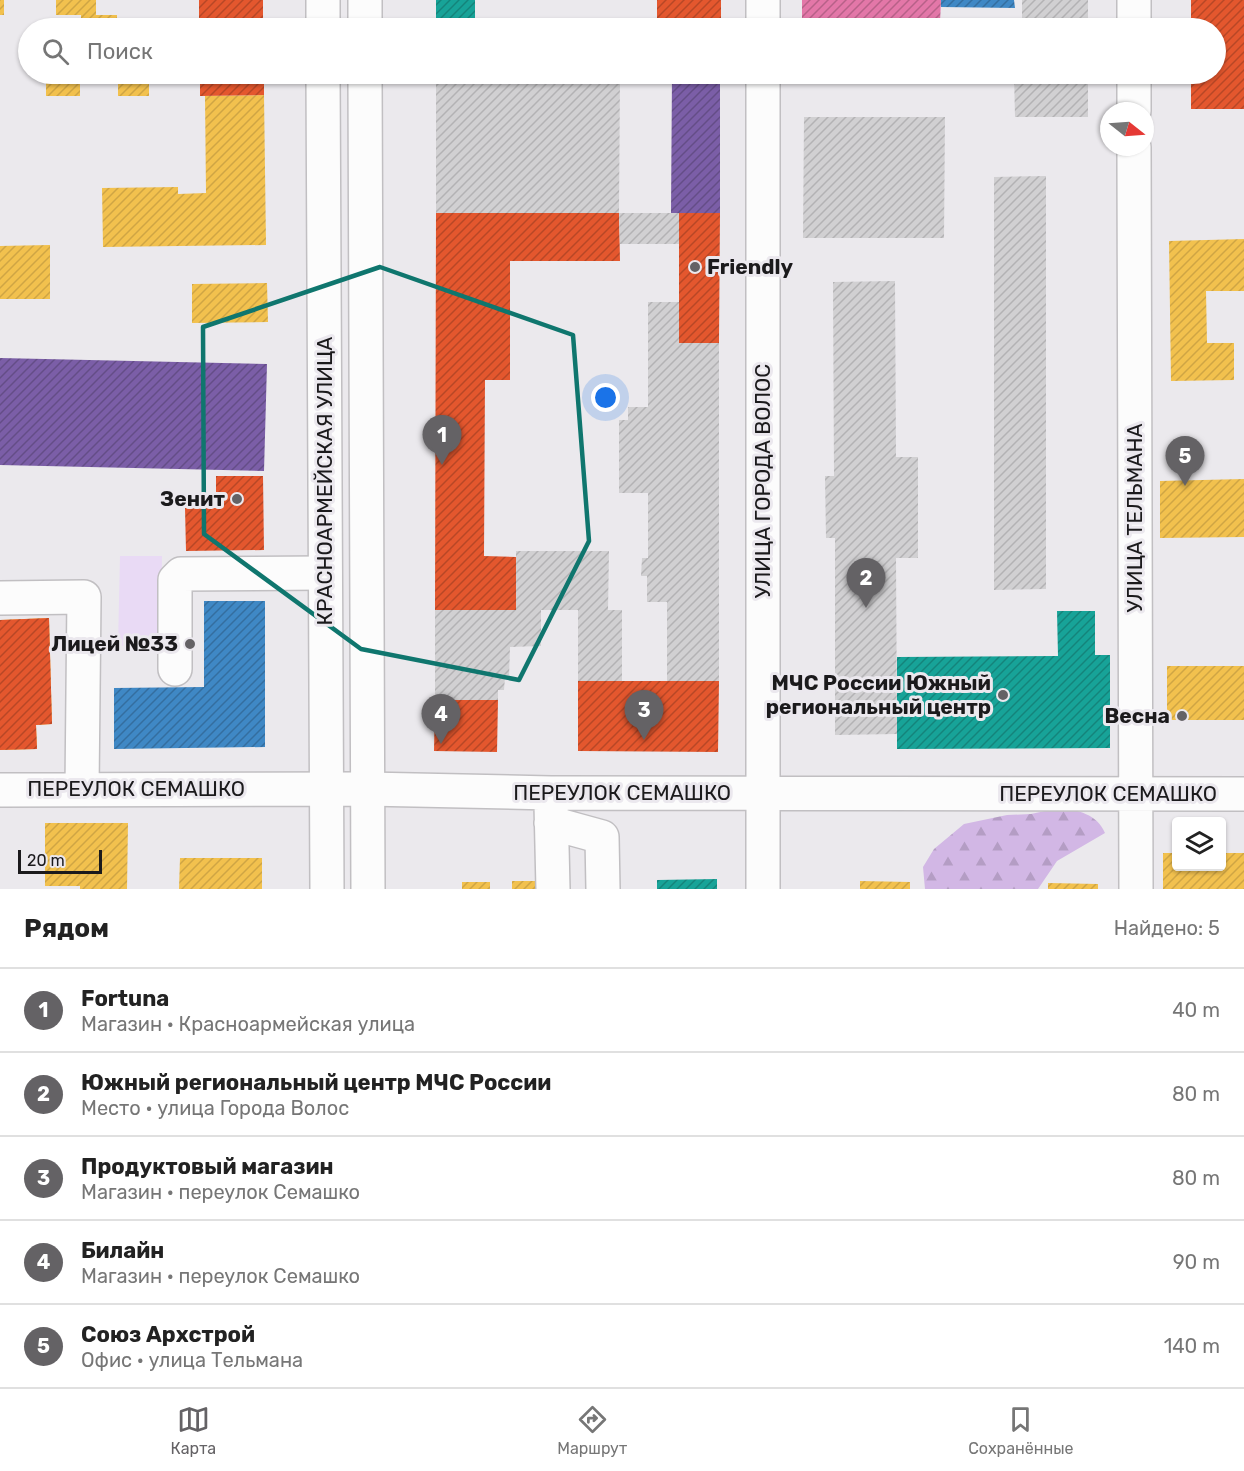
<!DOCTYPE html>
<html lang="ru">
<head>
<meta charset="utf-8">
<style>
	body { margin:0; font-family:Rubik,sans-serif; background:#f2f2f2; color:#222 }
	.controls { position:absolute; right:18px; bottom:18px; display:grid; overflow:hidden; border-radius:6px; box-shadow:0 2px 4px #0004 }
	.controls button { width:54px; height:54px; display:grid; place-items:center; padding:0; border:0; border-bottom:2px solid #e0e0e0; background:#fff; color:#222; font:30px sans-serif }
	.compass { position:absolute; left:1100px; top:102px; width:54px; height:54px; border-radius:50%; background:#fff; box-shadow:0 2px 4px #0004; rotate:107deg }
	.scale { position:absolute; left:18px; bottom:15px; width:84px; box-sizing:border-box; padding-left:6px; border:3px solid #1b1a1c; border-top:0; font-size:16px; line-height:21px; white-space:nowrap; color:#1b1a1c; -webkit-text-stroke:4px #ebe8ee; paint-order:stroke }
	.you { position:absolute; left:606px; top:398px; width:21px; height:21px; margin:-15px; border:4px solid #fff; border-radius:50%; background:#1a73e8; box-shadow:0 0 0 9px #1a73e833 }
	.badge { display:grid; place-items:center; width:39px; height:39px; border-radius:50%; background:#646265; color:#fff; font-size:20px; font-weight:700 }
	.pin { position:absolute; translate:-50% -50px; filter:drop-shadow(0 2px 3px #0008) }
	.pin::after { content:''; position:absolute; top:32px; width:21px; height:18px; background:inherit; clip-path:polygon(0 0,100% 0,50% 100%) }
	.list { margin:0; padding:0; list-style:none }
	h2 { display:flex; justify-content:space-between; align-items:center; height:78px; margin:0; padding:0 24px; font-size:26px }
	h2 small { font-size:20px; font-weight:400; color:#767676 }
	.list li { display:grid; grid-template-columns:39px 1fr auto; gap:18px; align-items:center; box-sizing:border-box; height:84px; padding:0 24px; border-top:2px solid #e0e0e0 }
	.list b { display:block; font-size:22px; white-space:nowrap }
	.list p { margin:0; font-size:20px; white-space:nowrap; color:#767676 }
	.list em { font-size:20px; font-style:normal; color:#767676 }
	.icon { flex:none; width:33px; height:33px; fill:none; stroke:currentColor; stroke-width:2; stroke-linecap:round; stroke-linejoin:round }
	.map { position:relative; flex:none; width:1244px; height:889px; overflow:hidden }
	.search { position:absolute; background:#fff; box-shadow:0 2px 4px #0004; left:18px; right:18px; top:18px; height:66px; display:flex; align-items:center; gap:15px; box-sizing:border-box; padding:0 21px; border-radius:33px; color:#767676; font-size:22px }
	.sheet { height:498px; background:#fff }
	nav { display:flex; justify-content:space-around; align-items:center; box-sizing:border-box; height:84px; border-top:2px solid #e0e0e0; background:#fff; font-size:16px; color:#767676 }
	nav a { display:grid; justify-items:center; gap:3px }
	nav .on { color:#646265 }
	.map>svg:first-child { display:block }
	.grass { fill:#e9daf5 }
	.forest { fill:url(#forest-firs) }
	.homes { fill:url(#homes-hatch) }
	.shops { fill:url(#shops-hatch) }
	.offices { fill:url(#offices-hatch) }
	.schools { fill:url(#schools-hatch) }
	.health { fill:url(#health-hatch) }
	.public { fill:url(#public-hatch) }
	.building { fill:url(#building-hatch) }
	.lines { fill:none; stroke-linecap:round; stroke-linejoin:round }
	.minor-casing { stroke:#c1bfc2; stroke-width:36 }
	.major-casing { stroke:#c1bfc2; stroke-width:36 }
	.minor { stroke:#fcfcfc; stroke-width:33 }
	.major { stroke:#fcfcfc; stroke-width:33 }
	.marked { fill:none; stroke:#0f766e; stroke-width:4.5; stroke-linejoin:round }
	.poi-dot { fill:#646265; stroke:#ebe8ee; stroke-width:2 }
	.labels { text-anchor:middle; stroke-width:6; stroke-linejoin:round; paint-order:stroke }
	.poi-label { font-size:21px; font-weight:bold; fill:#1b1a1c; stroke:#ebe8ee; text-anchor:end }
	.street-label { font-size:21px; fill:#1b1a1c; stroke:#ebe8ee }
</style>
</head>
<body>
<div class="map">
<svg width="1244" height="889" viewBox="0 0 1244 889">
	<defs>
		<pattern id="forest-firs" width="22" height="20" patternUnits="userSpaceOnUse" patternTransform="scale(1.5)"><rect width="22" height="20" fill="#d2b7e5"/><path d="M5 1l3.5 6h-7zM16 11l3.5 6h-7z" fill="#b49dc4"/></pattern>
		<pattern id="homes-hatch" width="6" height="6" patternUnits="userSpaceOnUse" patternTransform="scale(1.5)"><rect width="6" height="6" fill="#f2c14e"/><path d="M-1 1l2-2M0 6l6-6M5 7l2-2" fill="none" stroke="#cfa544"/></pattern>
		<pattern id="shops-hatch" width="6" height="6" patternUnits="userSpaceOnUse" patternTransform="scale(1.5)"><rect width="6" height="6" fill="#e4572e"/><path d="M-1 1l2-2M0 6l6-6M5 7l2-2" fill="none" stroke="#b84726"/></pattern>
		<pattern id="offices-hatch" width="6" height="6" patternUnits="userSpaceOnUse" patternTransform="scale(1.5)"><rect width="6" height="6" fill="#7b5ea7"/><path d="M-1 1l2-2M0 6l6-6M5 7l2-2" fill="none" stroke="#644d87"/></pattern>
		<pattern id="schools-hatch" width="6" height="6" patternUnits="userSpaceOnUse" patternTransform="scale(1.5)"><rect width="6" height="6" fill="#3f88c5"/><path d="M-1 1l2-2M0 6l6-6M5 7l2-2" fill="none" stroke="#346e9f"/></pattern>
		<pattern id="health-hatch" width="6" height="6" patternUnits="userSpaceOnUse" patternTransform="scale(1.5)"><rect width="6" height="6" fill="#e377a8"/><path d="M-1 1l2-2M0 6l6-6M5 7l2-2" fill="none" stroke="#b76188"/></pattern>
		<pattern id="public-hatch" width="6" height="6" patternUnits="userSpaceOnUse" patternTransform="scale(1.5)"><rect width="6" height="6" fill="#17a398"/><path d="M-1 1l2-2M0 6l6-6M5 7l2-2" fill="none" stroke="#14847b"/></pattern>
		<pattern id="building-hatch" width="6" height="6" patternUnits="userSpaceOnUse" patternTransform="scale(1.5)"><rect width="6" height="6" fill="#d1d0d2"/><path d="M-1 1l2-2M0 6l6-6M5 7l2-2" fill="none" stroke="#b3b2b4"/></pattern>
	</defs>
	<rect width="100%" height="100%" fill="#ebe9ed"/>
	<!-- grass -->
	<path class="grass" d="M120,556H162L161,646H118Z"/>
	<!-- forest -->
	<path class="forest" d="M1059,808C1078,810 1097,814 1105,833L1057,861L1038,889H925L923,867L934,849L964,824L1007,815L1031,814Z"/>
	<!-- homes -->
	<path class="homes" d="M0,0H4V15H0Z
		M56,0H96V15H117V28H81V15H56Z
		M46,74H80V96H46Z
		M118,74H149V96H118Z
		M264,95L266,245L103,247L102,188L178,187V194L206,193L205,96Z
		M1244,239V291H1206L1207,343H1234V380L1171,381L1169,241Z
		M50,245V299H0V246Z
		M267,283L268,322L192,323V284Z
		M1244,479V537L1160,538V481Z
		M49,618L52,724L36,725L37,749L0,750V620Z
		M1167,666H1244V720H1167Z
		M45,823H128L127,889H80V886H45Z
		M1163,853H1176V866H1222V853H1244V889H1163Z
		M180,858H262V889H179Z
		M512,881H539V889H512Z
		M860,881L910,882V889H860Z
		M462,882H490V889H462Z
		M1048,883L1098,884V889H1048Z"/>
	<!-- shops -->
	<path class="shops" d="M199,0H263V28H199Z
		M657,0H721V21H657Z
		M1191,0H1244V109H1191V74H1216V28H1191Z
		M200,74H264V95L200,96Z
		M436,213H619L620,261H510V380H485L484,556L516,557V610H435Z
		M679,213H720L719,343H679Z
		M216,476H263L264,550L186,551L185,508H216Z
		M49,618L52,724L36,725L37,749L0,750V620Z
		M578,681H719L718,752L578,751Z
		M435,700H498L497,752L434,751Z"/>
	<!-- offices -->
	<path class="offices" d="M672,74H720V213H671Z
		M0,358L267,364L264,471L0,465Z"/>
	<!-- schools -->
	<path class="schools" d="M941,0H1014L1015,8L941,7Z
		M204,601H265V747L114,749V688L204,687Z"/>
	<!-- health -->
	<path class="health" d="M802,0H941L940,23H802Z"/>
	<!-- public -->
	<path class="public" d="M436,0H475V28H436Z
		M1057,611H1095V655H1110V748L897,749V657L1058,656Z
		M717,879V889H657V880Z"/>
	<!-- building -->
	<path class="building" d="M1022,0H1088V28H1022Z
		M436,74H620L619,213H436Z
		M1014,74H1088V117H1015Z
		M804,117H945L944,238H803Z
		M1046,176V589L994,590V177Z
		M619,213H679V244H620Z
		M895,281L896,457H918V558H896L897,734L835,735V538H826L825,476H834L833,282Z
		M648,302H679V343H719V681H667V602H647V576H641L642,558H648V493H619V420H628V407H648Z
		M516,551H609L608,610H622V681H578V610H541V646L510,647L509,677H505L504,690H498V700H435V610H516Z"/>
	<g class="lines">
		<defs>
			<path id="minor" d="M1134,0V28
				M763,28V0
				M763,74V889
				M1134,74V111
				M1134,147L1136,889
				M0,598L84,597L82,789
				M175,669V580L181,574L325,573
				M0,790L367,789L551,793L1244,794
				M551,804L553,889
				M551,823L602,837L603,889"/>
			<path id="major" d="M323,0V28
				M365,0V28
				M323,74L327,889
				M365,74L368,889"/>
		</defs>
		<!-- minor casing -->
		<use href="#minor" class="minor-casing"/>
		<!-- major casing -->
		<use href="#major" class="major-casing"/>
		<!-- minor -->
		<use href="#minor" class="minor"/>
		<!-- major -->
		<use href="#major" class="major"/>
	</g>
	<!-- marked area -->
	<path class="marked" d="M380,267L573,335L589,541L519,680L361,649L204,534L203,327Z"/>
	<!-- markers -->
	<g class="poi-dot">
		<circle cx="695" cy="267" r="6"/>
		<circle cx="237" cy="499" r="6"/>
		<circle cx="190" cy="644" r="6"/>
		<circle cx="1003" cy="695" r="6"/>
		<circle cx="1182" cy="716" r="6"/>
	</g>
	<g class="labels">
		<!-- poi labels -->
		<g class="poi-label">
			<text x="707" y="274" text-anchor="start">Friendly</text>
			<text x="225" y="506">Зенит</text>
			<text x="178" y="651">Лицей №33</text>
			<text x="991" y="690">МЧС России Южный<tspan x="991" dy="24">региональный центр</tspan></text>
			<text x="1170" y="723">Весна</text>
		</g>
		<!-- street labels -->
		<g class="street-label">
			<text transform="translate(325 481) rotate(-90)" y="7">КРАСНОАРМЕЙСКАЯ УЛИЦА</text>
			<text transform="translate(763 481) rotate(-90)" y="7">УЛИЦА ГОРОДА ВОЛОС</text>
			<text transform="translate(1135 518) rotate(-90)" y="7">УЛИЦА ТЕЛЬМАНА</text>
			<text x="136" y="796">ПЕРЕУЛОК СЕМАШКО</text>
			<text x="622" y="800">ПЕРЕУЛОК СЕМАШКО</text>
			<text x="1108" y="801">ПЕРЕУЛОК СЕМАШКО</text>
		</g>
	</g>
</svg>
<div class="controls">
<button><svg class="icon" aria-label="layers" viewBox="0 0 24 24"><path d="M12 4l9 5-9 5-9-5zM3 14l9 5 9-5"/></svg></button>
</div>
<svg class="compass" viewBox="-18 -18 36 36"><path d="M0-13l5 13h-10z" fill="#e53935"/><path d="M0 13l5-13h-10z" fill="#767676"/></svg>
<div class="scale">20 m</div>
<div class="you"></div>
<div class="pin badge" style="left:442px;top:465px">1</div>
<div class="pin badge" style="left:866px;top:608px">2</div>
<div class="pin badge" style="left:644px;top:740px">3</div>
<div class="pin badge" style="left:441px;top:744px">4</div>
<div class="pin badge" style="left:1185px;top:486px">5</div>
<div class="search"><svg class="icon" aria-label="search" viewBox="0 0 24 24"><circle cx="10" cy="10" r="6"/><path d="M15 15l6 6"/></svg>Поиск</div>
</div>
<section class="sheet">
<h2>Рядом<small>Найдено: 5</small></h2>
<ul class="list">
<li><span class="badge">1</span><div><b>Fortuna</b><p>Магазин · Красноармейская улица</p></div><em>40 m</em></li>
<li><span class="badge">2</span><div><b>Южный региональный центр МЧС России</b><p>Место · улица Города Волос</p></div><em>80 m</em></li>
<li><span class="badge">3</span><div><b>Продуктовый магазин</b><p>Магазин · переулок Семашко</p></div><em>80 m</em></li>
<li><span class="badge">4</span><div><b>Билайн</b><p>Магазин · переулок Семашко</p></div><em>90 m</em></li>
<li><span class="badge">5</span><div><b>Союз Архстрой</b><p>Офис · улица Тельмана</p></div><em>140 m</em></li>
</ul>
</section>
<nav>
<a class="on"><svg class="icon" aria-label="map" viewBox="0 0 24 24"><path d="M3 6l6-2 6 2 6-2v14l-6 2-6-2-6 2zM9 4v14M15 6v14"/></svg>Карта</a>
<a><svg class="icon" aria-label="directions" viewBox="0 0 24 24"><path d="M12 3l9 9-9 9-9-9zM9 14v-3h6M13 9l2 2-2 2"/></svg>Маршрут</a>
<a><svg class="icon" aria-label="saved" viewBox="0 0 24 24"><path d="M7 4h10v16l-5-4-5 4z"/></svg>Сохранённые</a>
</nav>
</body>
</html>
